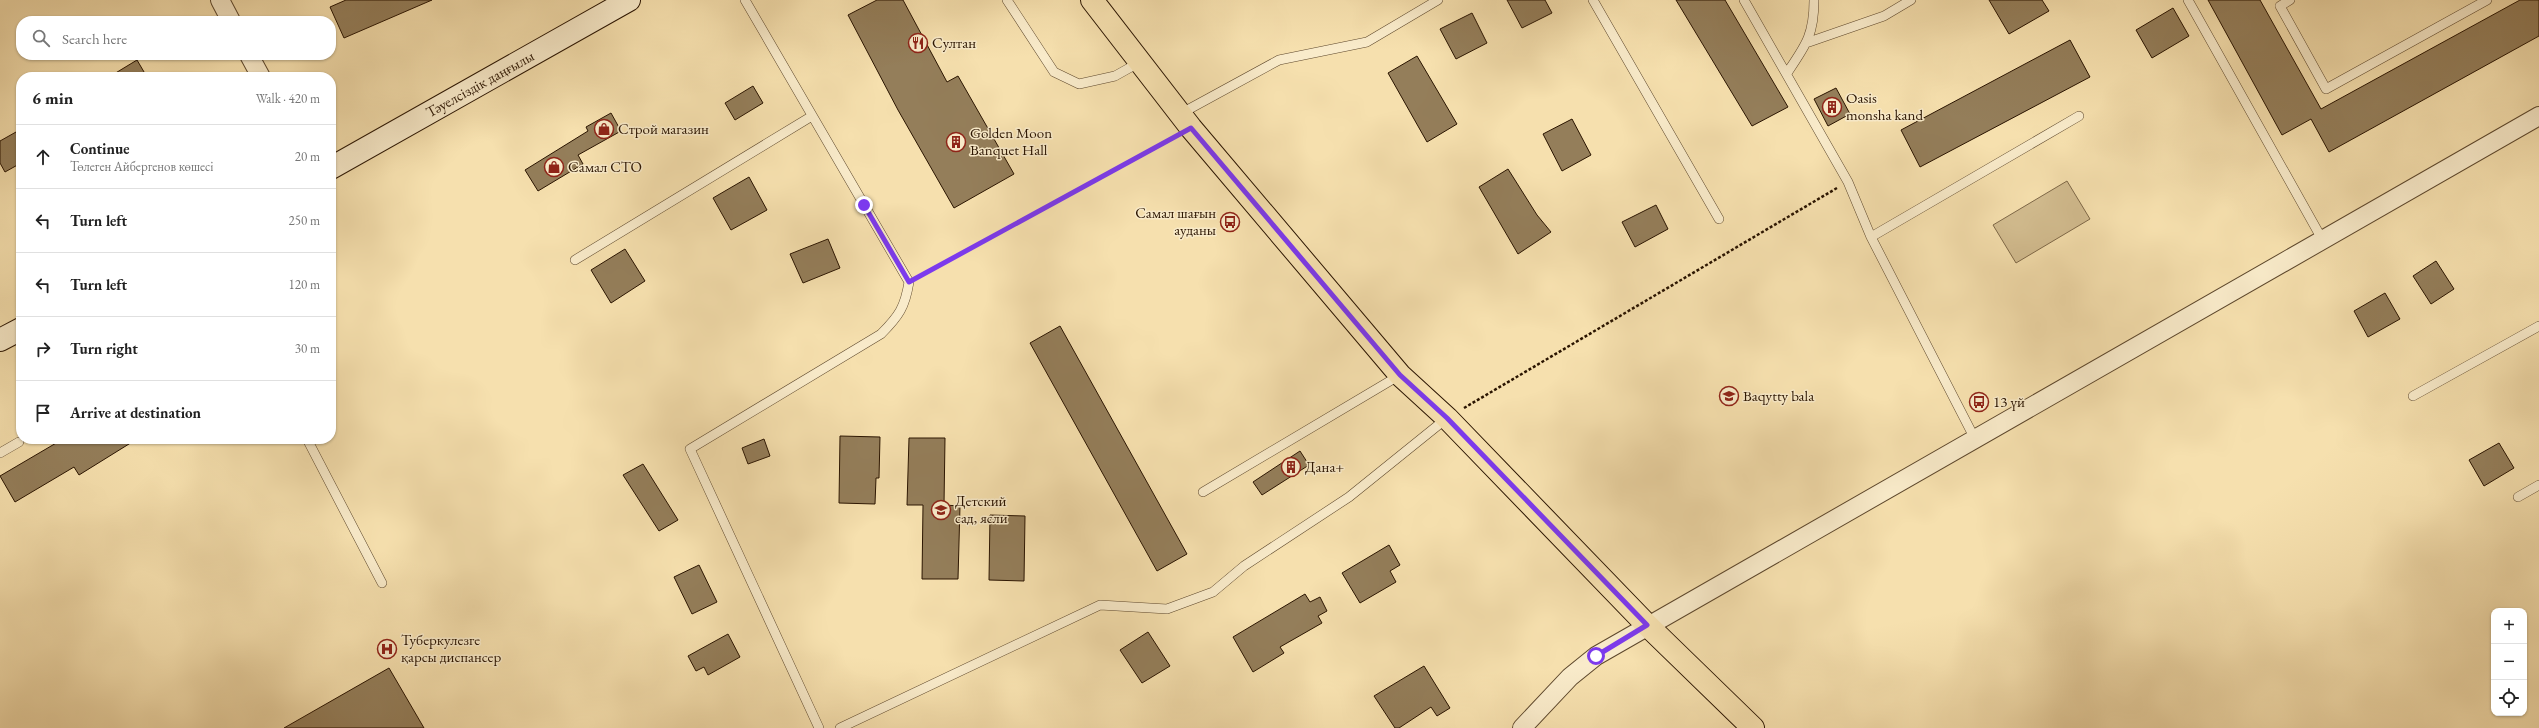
<!DOCTYPE html>
<html lang="en">
<head>
<meta charset="utf-8">
<style>
	body { margin:0; font-family:"EB Garamond",serif; background:#f2f2f2; color:#222 }
	.controls { position:absolute; right:12px; bottom:12px; display:grid; overflow:hidden; border-radius:8px; box-shadow:0 1px 3px #0004 }
	.controls button { width:36px; height:36px; display:grid; place-items:center; padding:0; border:0; border-bottom:1px solid #e0e0e0; background:#fff; color:#222; font:20px sans-serif }
	.stop { position:absolute; width:12px; height:12px; margin:-9px; border:3px solid #7c3aed; border-radius:50%; background:#fff }
	.stop.end { background:#7c3aed; border-color:#fff; box-shadow:0 1px 4px #0008 }
	.list { margin:0; padding:0; list-style:none }
	h2 { display:flex; justify-content:space-between; align-items:center; height:52px; margin:0; padding:0 16px; font-size:17px }
	h2 small { font-size:13px; font-weight:400; color:#767676 }
	.list li { display:grid; grid-template-columns:26px 1fr auto; gap:12px; align-items:center; box-sizing:border-box; height:64px; padding:0 16px; border-top:1px solid #e0e0e0 }
	.list b { display:block; font-size:15px; white-space:nowrap }
	.list p { margin:0; font-size:13px; white-space:nowrap; color:#767676 }
	.list em { font-size:13px; font-style:normal; color:#767676 }
	.icon { flex:none; width:22px; height:22px; fill:none; stroke:currentColor; stroke-width:2; stroke-linecap:round; stroke-linejoin:round }
	.map { position:relative; flex:none; width:2539px; height:728px; overflow:hidden }
	.search { position:absolute; background:#fff; box-shadow:0 1px 3px #0004; left:16px; top:16px; width:320px; height:44px; display:flex; align-items:center; gap:10px; box-sizing:border-box; padding:0 14px; border-radius:16px; color:#767676; font-size:15px }
	.panel { position:absolute; background:#fff; box-shadow:0 1px 3px #0004; left:16px; top:72px; width:320px; height:372px; border-radius:16px }
	.map>svg:first-child { display:block }
	.green { fill:#d3bd90; stroke:#7e6848 }
	.building { fill:#947e5a; stroke:#2a1400 }
	.lines { fill:none; stroke-linecap:round; stroke-linejoin:round }
	.lane-casing { stroke:#5d472c; stroke-width:10 }
	.street-casing { stroke:#5d472c; stroke-width:20 }
	.secondary-casing { stroke:#2a1400; stroke-width:24 }
	.primary-casing { stroke:#2a1400; stroke-width:24 }
	.path { stroke:#2a1400; stroke-width:2.5; stroke-dasharray:3 2; stroke-linecap:butt }
	.lane { stroke:#f9ebca; stroke-width:9 }
	.street { stroke:#f9ebca; stroke-width:18 }
	.secondary { stroke:#f9ebca; stroke-width:22 }
	.primary { stroke:#f6e0ae; stroke-width:22 }
	.route { stroke:#7c3aed; stroke-width:5 }
	.labels { text-anchor:middle; stroke-width:3; stroke-linejoin:round; paint-order:stroke }
	.poi-label { font-size:15px; fill:#2a1400; stroke:#f9ebca; text-anchor:start }
	.street-label { font-size:15px; fill:#2a1400; stroke:#f9ebca }
</style>
</head>
<body>
<div class="map">
<svg width="2539" height="728" viewBox="0 0 2539 728">
	<rect width="100%" height="100%" fill="#f6e0ae"/>
	<filter id="stains"><feTurbulence type="fractalNoise" baseFrequency=".005" numOctaves="4"/><feColorMatrix values="0 0 0 0 .2 0 0 0 0 .09 0 0 0 0 .02 0 0 0 .5 -.17"/></filter>
	<radialGradient id="worn" r=".72"><stop offset=".6" stop-color="#630" stop-opacity="0"/><stop offset="1" stop-color="#630" stop-opacity=".3"/></radialGradient>
	<!-- green -->
	<path class="green" d="M2067,181L2090,219L2016,263L1993,225Z"/>
	<!-- building -->
	<path class="building" d="M346,0H432L344,38L330,7Z
		M877,0H903L947,82L958,76L1014,174L954,208L898,110L848,15Z
		M1507,0H1545L1552,13L1522,28Z
		M1676,0H1725L1788,107L1752,126Z
		M1989,0H2042L2049,11L2009,34Z
		M2208,0H2260L2321,109L2520,0H2539V36L2329,152L2311,119L2282,135Z
		M2173,8L2189,36L2152,58L2136,30Z
		M1472,13L1487,43L1456,59L1440,29Z
		M2070,40L2090,77L1920,167L1901,130Z
		M1417,56L1457,124L1427,142L1388,73Z
		M137,60L147,77H109Z
		M753,86L763,103L735,120L725,103Z
		M1836,88L1850,114L1828,126L1814,99Z
		M611,113L621,131L578,155L583,164L538,191L525,170L588,131L586,127Z
		M1572,119L1591,155L1562,171L1543,134Z
		M16,132L21,141V163L5,172L0,163V141Z
		M1508,169L1537,215L1551,232L1518,254L1479,187Z
		M749,177L767,210L731,230L713,198Z
		M1656,205L1668,229L1635,247L1622,222Z
		M828,239L840,268L803,283L790,254Z
		M625,249L645,281L611,303L591,270Z
		M2436,261L2454,289L2431,304L2413,276Z
		M2385,293L2400,319L2368,337L2354,311Z
		M1060,326L1187,554L1157,571L1030,343Z
		M840,436L880,437L879,478H876L875,504L839,503Z
		M909,438H945L944,505L960,506L958,579H922L923,505H907Z
		M63,439H137L79,475L74,467L15,502L0,476Z
		M764,439L770,456L748,464L742,448Z
		M2499,443L2514,468L2484,486L2469,460Z
		M1300,451L1309,465L1262,495L1253,482Z
		M643,464L678,520L659,531L623,475Z
		M990,515L1025,516L1024,581L989,580Z
		M1389,545L1400,565L1390,571L1396,582L1360,603L1342,573Z
		M699,565L717,602L692,614L674,577Z
		M1305,594L1310,602L1320,597L1327,611L1318,616L1322,623L1280,647L1284,653L1253,672L1233,637Z
		M1148,632L1170,666L1142,683L1120,650Z
		M728,634L740,657L708,675L704,667L696,671L688,656Z
		M1424,666L1450,708L1437,716L1431,707L1399,728H1395L1374,696Z
		M389,668L424,728H284Z"/>
	<g class="lines">
		<defs>
			<path id="lane" d="M745,0L909,282C905,307 899,316 881,334L690,449L819,728
				M1007,0L1054,72L1079,84L1115,76L1140,62
				M1593,0L1719,219
				M1744,0L1848,182L1871,237L1975,439
				M2188,0L2322,239
				M2290,0L2280,6L2326,89L2487,0
				M1809,42L1884,16L1911,0
				M1787,73C1806,45 1814,35 1814,0
				M1180,114L1279,60L1367,42L1438,0
				M1871,237L2079,116
				M575,260L812,116
				M2413,396L2539,326
				M307,439L382,583
				M0,453L19,442
				M1203,492L1400,375
				M2518,497L2539,485
				M840,728L1100,605L1167,609L1213,592L1244,566L1349,497L1447,418"/>
			<path id="street" d="M220,0L231,21
				M249,55L261,77
				M1522,728L1570,677L1596,656L2539,116"/>
			<path id="secondary" d="M331,168L629,0
				M0,340L21,329"/>
			<path id="primary" d="M1092,0L1191,128L1400,375L1447,418L1647,625L1753,728"/>
		</defs>
		<!-- lane casing -->
		<use href="#lane" class="lane-casing"/>
		<!-- street casing -->
		<use href="#street" class="street-casing"/>
		<!-- secondary casing -->
		<use href="#secondary" class="secondary-casing"/>
		<!-- primary casing -->
		<use href="#primary" class="primary-casing"/>
		<!-- path -->
		<path class="path" d="M920,276L1174,138
			M1464,408L1837,188"/>
		<!-- lane -->
		<use href="#lane" class="lane"/>
		<!-- street -->
		<use href="#street" class="street"/>
		<!-- secondary -->
		<use href="#secondary" class="secondary"/>
		<!-- primary -->
		<use href="#primary" class="primary"/>
	</g>
	<g class="lines">
		<!-- route -->
		<path class="route" d="M864,205L909,282L1191,128L1400,375L1447,418L1647,625L1596,656"/>
	</g>
	<!-- icons -->
	<defs>
		<symbol id="restaurant-ring" viewBox="-11 -11 22 22"><circle r="9.5" fill="#f9ebca" stroke="#8f2418" stroke-width="1.5"/><path d="M-5-6h1v4h1v-4h1v4h1v-4h1v5L-1.5 .5V6h-2V.5L-5-1ZM5-6V6H3V1.5H1.5Q1.5-4 5-6Z" fill="#8f2418"/></symbol>
		<symbol id="building-ring" viewBox="-11 -11 22 22"><circle r="9.5" fill="#f9ebca" stroke="#8f2418" stroke-width="1.5"/><path d="M-4-6H4V6H1V3H-1V6H-4ZM-2.5-4.3h1.7v1.8h-1.7ZM.8-4.3h1.7v1.8H.8ZM-2.5-1h1.7V.8h-1.7ZM.8-1h1.7V.8H.8Z" fill="#8f2418"/></symbol>
		<symbol id="shop-ring" viewBox="-11 -11 22 22"><circle r="9.5" fill="#f9ebca" stroke="#8f2418" stroke-width="1.5"/><path d="M-5-2.5h2.3a2.7 3.5 0 0 1 5.4 0H5L5.5 6h-11ZM-1.5-2.5h3a1.5 2.3 0 0 0-3 0Z" fill="#8f2418"/></symbol>
		<symbol id="bus-ring" viewBox="-11 -11 22 22"><circle r="9.5" fill="#f9ebca" stroke="#8f2418" stroke-width="1.5"/><path d="M-5-6H5V4H4V6H2V4H-2V6H-4V4H-5ZM-3.5-4V0h7V-4ZM-3.5 1.2v1.5H-2V1.2ZM2 1.2v1.5H3.5V1.2Z" fill="#8f2418"/></symbol>
		<symbol id="school-ring" viewBox="-11 -11 22 22"><circle r="9.5" fill="#f9ebca" stroke="#8f2418" stroke-width="1.5"/><path d="M0-5L7-2L0 1L-7-2ZM-4 1L0 2.5L4 1V4Q0 6-4 4Z" fill="#8f2418"/></symbol>
		<symbol id="hospital-ring" viewBox="-11 -11 22 22"><circle r="9.5" fill="#f9ebca" stroke="#8f2418" stroke-width="1.5"/><path d="M-5-5h3v3.5h4V-5h3V5h-3V1.5h-4V5h-3Z" fill="#8f2418"/></symbol>
	</defs>
	<g fill-rule="evenodd">
		<use href="#restaurant-ring" x="907" y="32" width="22" height="22"/>
		<use href="#building-ring" x="1821" y="96" width="22" height="22"/>
		<use href="#shop-ring" x="593" y="118" width="22" height="22"/>
		<use href="#building-ring" x="945" y="131" width="22" height="22"/>
		<use href="#shop-ring" x="543" y="156" width="22" height="22"/>
		<use href="#bus-ring" x="1219" y="211" width="22" height="22"/>
		<use href="#school-ring" x="1718" y="385" width="22" height="22"/>
		<use href="#bus-ring" x="1968" y="391" width="22" height="22"/>
		<use href="#building-ring" x="1280" y="456" width="22" height="22"/>
		<use href="#school-ring" x="930" y="499" width="22" height="22"/>
		<use href="#hospital-ring" x="376" y="638" width="22" height="22"/>
	</g>
	<g class="labels">
		<!-- poi labels -->
		<g class="poi-label">
			<text x="932" y="48">Султан</text>
			<text x="1846" y="103">Oasis<tspan x="1846" dy="17">monsha kand</tspan></text>
			<text x="618" y="134">Строй магазин</text>
			<text x="970" y="138">Golden Moon<tspan x="970" dy="17">Banquet Hall</tspan></text>
			<text x="568" y="172">Самал СТО</text>
			<text x="1216" y="218" text-anchor="end">Самал шағын<tspan x="1216" dy="17">ауданы</tspan></text>
			<text x="1743" y="401">Baqytty bala</text>
			<text x="1993" y="407">13 үй</text>
			<text x="1305" y="472">Дана+</text>
			<text x="955" y="506">Детский<tspan x="955" dy="17">сад, ясли</tspan></text>
			<text x="401" y="645">Туберкулезге<tspan x="401" dy="17">қарсы диспансер</tspan></text>
		</g>
		<!-- street labels -->
		<g class="street-label">
			<text transform="translate(480 84) rotate(-29)" y="5">Тәуелсіздік даңғылы</text>
		</g>
	</g>
	<rect width="100%" height="100%" filter="url(#stains)"/>
	<rect width="100%" height="100%" fill="url(#worn)"/>
</svg>
<div class="controls">
<button>+</button>
<button>−</button>
<button><svg class="icon" aria-label="locate" viewBox="0 0 24 24"><circle cx="12" cy="12" r="6"/><path d="M12 2v4M12 18v4M2 12h4M18 12h4"/></svg></button>
</div>
<div class="stop" style="left:1596px;top:656px"></div>
<div class="stop end" style="left:864px;top:205px"></div>
<div class="search"><svg class="icon" aria-label="search" viewBox="0 0 24 24"><circle cx="10" cy="10" r="6"/><path d="M15 15l6 6"/></svg>Search here</div>
<section class="panel">
<h2>6 min<small>Walk · 420 m</small></h2>
<ul class="list">
<li><svg class="icon" aria-label="ahead" viewBox="0 0 24 24"><path d="M12 20V5M6 11l6-6 6 6"/></svg><div><b>Continue</b><p>Төлеген Айбергенов көшесі</p></div><em>20 m</em></li>
<li><svg class="icon" aria-label="left" viewBox="0 0 24 24"><path d="M17 20v-9H6M10 6l-5 5 5 5"/></svg><div><b>Turn left</b></div><em>250 m</em></li>
<li><svg class="icon" aria-label="left" viewBox="0 0 24 24"><path d="M17 20v-9H6M10 6l-5 5 5 5"/></svg><div><b>Turn left</b></div><em>120 m</em></li>
<li><svg class="icon" aria-label="right" viewBox="0 0 24 24"><path d="M7 20v-9h11M14 6l5 5-5 5"/></svg><div><b>Turn right</b></div><em>30 m</em></li>
<li><svg class="icon" aria-label="arrive" viewBox="0 0 24 24"><path d="M6 21V4h12l-3 4 3 4H6"/></svg><div><b>Arrive at destination</b></div></li>
</ul>
</section>
</div>
</body>
</html>
